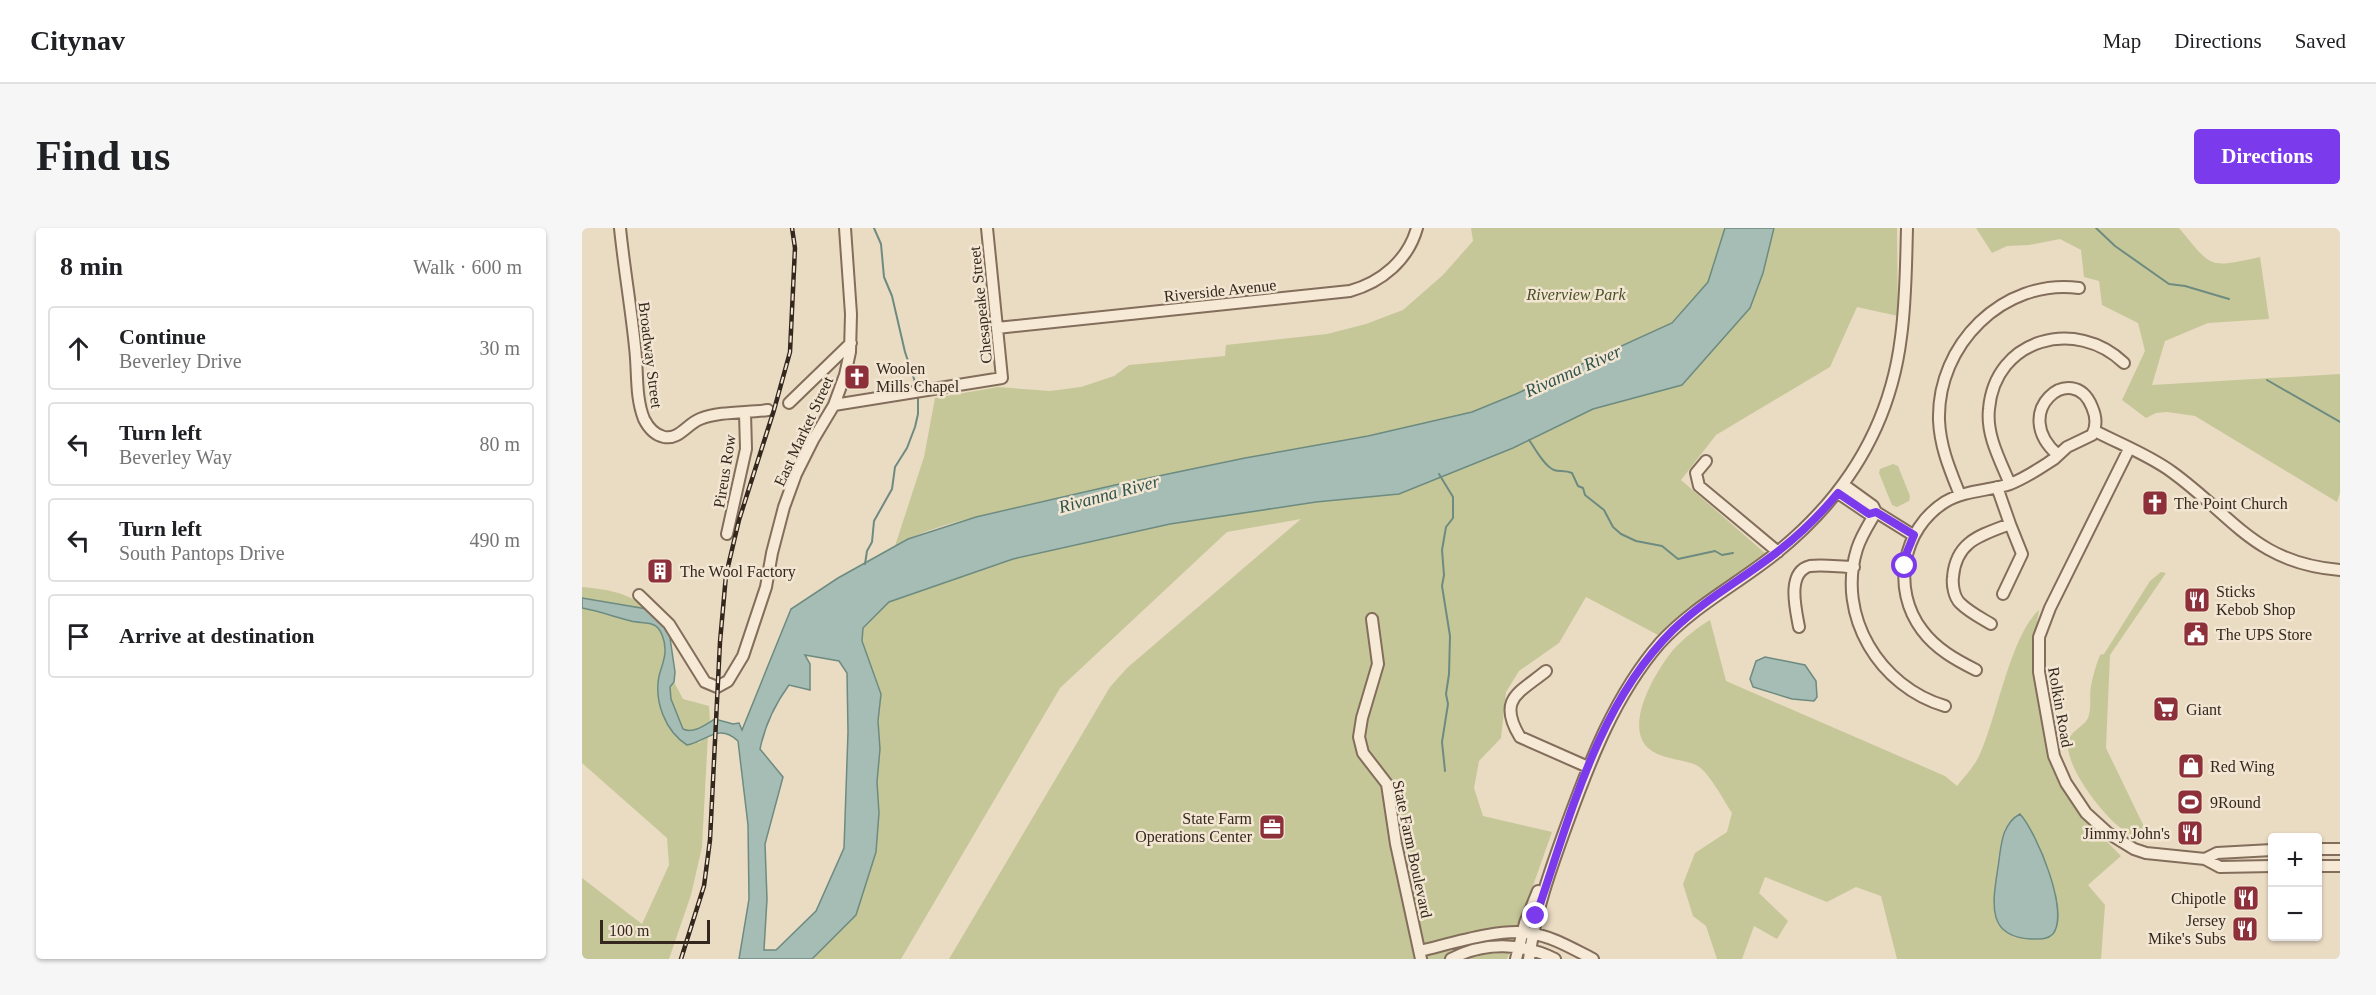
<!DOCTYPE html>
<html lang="en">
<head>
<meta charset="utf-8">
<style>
	body { margin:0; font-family:"Times New Roman",serif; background:#f6f6f6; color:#202124 }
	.controls { position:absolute; right:18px; bottom:18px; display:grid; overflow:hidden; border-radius:6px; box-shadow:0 2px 4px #0004 }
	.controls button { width:54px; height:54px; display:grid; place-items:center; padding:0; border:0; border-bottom:2px solid #e0e0e0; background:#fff; color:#202124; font:30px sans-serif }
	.scale { position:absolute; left:18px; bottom:15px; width:110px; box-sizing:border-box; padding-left:6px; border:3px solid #34271e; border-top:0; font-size:16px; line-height:21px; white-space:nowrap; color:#34271e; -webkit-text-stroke:4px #f2e6d2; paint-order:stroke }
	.stop { position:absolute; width:18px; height:18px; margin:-14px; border:4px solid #7c3aed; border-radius:50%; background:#fff }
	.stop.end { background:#7c3aed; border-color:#fff; box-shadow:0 2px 6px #0008 }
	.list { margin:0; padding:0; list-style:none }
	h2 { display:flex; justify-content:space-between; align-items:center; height:78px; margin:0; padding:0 24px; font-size:26px }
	h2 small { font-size:20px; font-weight:400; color:#757577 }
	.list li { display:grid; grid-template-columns:39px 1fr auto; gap:18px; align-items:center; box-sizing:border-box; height:84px; margin:0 12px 12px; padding:0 12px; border:2px solid #e0e0e0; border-radius:6px }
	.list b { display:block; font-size:22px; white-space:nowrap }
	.list p { margin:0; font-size:20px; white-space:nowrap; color:#757577 }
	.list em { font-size:20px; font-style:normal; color:#757577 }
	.icon { flex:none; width:33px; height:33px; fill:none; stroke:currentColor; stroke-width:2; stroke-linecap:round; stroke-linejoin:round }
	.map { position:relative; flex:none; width:1758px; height:731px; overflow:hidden; border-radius:6px }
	header { display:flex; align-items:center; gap:36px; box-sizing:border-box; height:84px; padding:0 30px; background:#fff; border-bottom:2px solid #e0e0e0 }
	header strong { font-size:28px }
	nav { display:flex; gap:33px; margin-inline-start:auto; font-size:21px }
	.intro { display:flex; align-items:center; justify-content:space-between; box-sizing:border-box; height:144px; padding:0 36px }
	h1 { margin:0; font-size:42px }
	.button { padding:15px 27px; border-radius:6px; background:#7c3aed; color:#fff; font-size:21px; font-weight:700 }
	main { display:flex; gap:36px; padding:0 36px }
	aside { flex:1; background:#fff; border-radius:6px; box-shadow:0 2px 4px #0004 }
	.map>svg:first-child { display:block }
	.green { fill:#c6c798; fill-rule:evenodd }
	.water { fill:#a5bdb4; stroke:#6d8b80; stroke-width:1.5; fill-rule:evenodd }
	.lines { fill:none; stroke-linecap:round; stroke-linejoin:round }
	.stream { stroke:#6d8b80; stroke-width:2 }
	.minor-casing { stroke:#836d5b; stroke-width:14 }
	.minor { stroke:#f6e9d6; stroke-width:10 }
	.rail-casing { stroke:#34271e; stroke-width:4.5 }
	.rail { stroke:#f2e6d2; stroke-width:2; stroke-dasharray:7; stroke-linecap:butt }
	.route { stroke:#7c3aed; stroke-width:8 }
	.labels { text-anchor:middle; stroke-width:5; stroke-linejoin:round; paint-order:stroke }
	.street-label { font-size:16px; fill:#34271e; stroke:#f2e6d2 }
	.park-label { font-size:16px; font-style:italic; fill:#494f26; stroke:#f2e6d2 }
	.poi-label { font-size:16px; fill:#34271e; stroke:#f2e6d2; text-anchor:start }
	.water-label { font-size:18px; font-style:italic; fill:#2f534d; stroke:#f2e6d2 }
</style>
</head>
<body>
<header>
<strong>Citynav</strong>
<nav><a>Map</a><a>Directions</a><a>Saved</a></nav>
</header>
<div class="intro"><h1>Find us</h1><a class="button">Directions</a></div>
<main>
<aside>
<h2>8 min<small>Walk · 600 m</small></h2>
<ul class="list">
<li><svg class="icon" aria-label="ahead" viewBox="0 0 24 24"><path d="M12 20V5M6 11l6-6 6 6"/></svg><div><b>Continue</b><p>Beverley Drive</p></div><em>30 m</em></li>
<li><svg class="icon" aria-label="left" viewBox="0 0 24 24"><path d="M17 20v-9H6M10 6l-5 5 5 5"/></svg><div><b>Turn left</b><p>Beverley Way</p></div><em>80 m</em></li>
<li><svg class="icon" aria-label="left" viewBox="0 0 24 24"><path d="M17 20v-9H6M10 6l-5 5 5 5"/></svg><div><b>Turn left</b><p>South Pantops Drive</p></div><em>490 m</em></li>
<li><svg class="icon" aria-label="arrive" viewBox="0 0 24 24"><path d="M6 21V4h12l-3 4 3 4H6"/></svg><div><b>Arrive at destination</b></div></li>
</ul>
</aside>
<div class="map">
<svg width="1758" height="731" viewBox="0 0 1758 731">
	<rect width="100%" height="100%" fill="#eadbc3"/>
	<!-- green -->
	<path class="green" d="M889,0H1143L1126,54L1090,95L934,166L890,184L853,194C724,222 593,242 465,273C417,284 355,294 313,318L342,229L353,170L416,159L468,163L499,159L532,148L547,137L643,128L644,117L745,106L784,96L821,82L861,47L891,13Z
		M1192,0H1315L1316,88L1275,79L1248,139L1134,207L1099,252L1184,326L1111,379L1078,408L1004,369L977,415L937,443L924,464L919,510L897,533L892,560L901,588L970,604L925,731H367L528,459L545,440L719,291L645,304L478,460L319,731H230L274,687L294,624L297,585L295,554L298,521L296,493L299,466L280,413L281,400L307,374L431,331L588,296L734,274L817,265L931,220L1011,181L1100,157L1181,45Z
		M1394,0H1597C1631,41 1626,40 1678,29L1687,91L1626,95L1583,113L1570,157L1758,146V265L1755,274L1613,188L1585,184L1574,185L1564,190L1540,172L1563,123L1556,95L1520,77L1517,53L1502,49L1499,22L1478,11L1447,17L1425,18L1410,25Z
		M1311,236L1316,238L1328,268L1327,273L1315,279L1310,277L1297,245L1298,241Z
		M1579,344L1584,345L1528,427L1524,520L1568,611C1561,610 1552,609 1546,605C1524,593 1483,539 1486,515C1488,502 1501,500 1506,490C1510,479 1507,469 1509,458C1511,447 1514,437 1518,427L1522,426L1568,353Z
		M0,359C26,362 44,363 65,381L0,370Z
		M0,380C19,383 52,387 69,395C79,400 86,417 82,428L81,487L117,515L126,507L120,619L109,667L87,731H0V650L60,696L87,637L85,610L0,535Z
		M1457,382L1451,420L1468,533L1493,581L1539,628L1506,657L1523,677L1519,731H1315L1299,668L1274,659L1245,674L1183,649L1177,665L1206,693L1195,711L1172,698L1160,731H1135L1124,698L1111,688L1101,656L1113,625L1145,604L1150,585C1142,573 1126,542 1114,537C1100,531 1078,531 1066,520C1041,497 1075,441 1092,421C1102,410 1115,400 1128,392L1144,453L1363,548L1375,558C1382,549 1392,539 1397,528C1415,490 1428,408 1457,382ZM1438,586L1456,615L1467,642L1475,675V689L1459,712L1431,709L1414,688C1412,670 1415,615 1424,599C1427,593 1433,589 1438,586Z
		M92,454L101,471L127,478L128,494C118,499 111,505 101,501L89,471L88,459Z"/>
	<!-- water -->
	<path class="water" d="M1143,0H1192L1181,45L1168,80L1100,157L1011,181L931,220L817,266L734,274L588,296L431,331L307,374L281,400L280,413L299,466L296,493L298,521L295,554L297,585L294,624L274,687L230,731H157L167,671L166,597L156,513C136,494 124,514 105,517C83,503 72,473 77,448C79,440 84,429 83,421C83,413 79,400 72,397C67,394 56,395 49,393C32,389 18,383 0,380V370L65,381L76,391L87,403L93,444L92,454L88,459L89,471L101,501C112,506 123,497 133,491L151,496L157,495L160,502L209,381L256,350L326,311L394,289L533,257L663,230L786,208L890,184L934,166L1090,95L1126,54ZM223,427L257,433L265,445L266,504L262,620L234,683L194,722H182L185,671L183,616L201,549L178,521C183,497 193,476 207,457L228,462V436Z
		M1183,429L1223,437L1234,453L1235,469L1232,473L1210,471L1171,459L1168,451L1174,433Z
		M1438,586C1455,605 1488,684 1471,706C1465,712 1457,711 1449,711C1403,709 1411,673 1416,639C1419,619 1419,596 1438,586Z"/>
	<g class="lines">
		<!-- stream -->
		<path class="stream" d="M292,0L299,16L302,49L310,68L323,124L335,160
			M1514,0L1533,18L1587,56L1603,58L1647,71
			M1685,152L1758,194
			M947,212C953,220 962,238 972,242C977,244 983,242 990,245L996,258L1001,260L1003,267L1022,282L1031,299L1039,306L1054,313L1080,318L1096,331L1133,323L1140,327L1151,325
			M857,246L871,269V290L864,299L860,322L862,347L860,358L868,408L867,446L864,466L866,476L860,514L863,543
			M283,336L285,323L290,314L292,293L310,261L313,239L325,220L333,199L336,186V166"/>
		<defs>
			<path id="minor" d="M38,0C42,40 49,79 53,119C56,142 53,169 62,191C66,199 73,207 82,209C97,212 105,196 118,191C138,183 165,185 186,182
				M415,100L768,63C800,54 826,32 835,0
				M207,175L269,115
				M252,177L420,150L405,0
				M1513,203C1538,216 1567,227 1590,244C1652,289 1673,335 1758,342
				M1547,221L1468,380L1457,409V444L1472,528L1484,555L1504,585L1526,605L1552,621L1564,625L1623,631L1638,639L1690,638
				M1124,233L1114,245L1117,258L1196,324
				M1428,256C1418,232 1404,207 1407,181C1413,110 1494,89 1542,135
				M1262,257L1291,278L1294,284L1331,307
				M1256,265L1287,286L1294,284
				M1378,267C1368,242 1358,219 1357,192C1355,117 1421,50 1497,60
				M1294,284C1287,296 1279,308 1275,321C1254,388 1298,459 1363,478
				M145,306L164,221L163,185
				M1421,366L1440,326L1428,296
				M57,367L87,396L123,454L135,459L146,453L161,428L184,359L190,325L202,279L214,246L231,212L252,177L263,147L268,124L269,86L263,0
				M790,391L796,436L780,490L777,509L781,525L805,556L814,616L839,731
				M1409,396C1399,390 1387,384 1378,375C1372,369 1370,357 1371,349C1374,313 1399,307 1428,296L1415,259
				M1217,399C1214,382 1204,344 1228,338C1241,336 1258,339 1272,339
				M1394,442C1374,432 1354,421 1340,402C1309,361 1320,301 1363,274C1383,262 1407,263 1428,256C1444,250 1458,240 1472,231L1485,219L1510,207C1515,198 1514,188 1510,179C1491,131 1426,184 1476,227
				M964,443C937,465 915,471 938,509L1006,539
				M1736,621H1758
				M1623,631L1635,625L1690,622
				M1736,638H1758
				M838,723C868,716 918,700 947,705C970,708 991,721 1011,731
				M869,731C903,713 940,715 973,731
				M934,731L943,695L956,663
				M947,731C953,684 969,640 985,596C1008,533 1033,467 1078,415C1111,379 1154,357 1193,326C1263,270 1308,199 1319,109C1324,73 1324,36 1325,0"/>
		</defs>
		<!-- minor casing -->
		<use href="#minor" class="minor-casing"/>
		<!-- minor -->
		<use href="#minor" class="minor"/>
		<defs>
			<path id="rail" d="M99,731L122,658L128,612L138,414L144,347L157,292L192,182L208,124L213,20L210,0"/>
		</defs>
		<!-- rail casing -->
		<use href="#rail" class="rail-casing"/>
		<!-- rail -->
		<use href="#rail" class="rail"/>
	</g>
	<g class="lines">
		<!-- route -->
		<path class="route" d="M954,688C988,590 1015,477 1091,402C1121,373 1157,353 1190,328C1214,310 1237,288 1256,265L1287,286L1294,284L1332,307L1325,324L1323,338"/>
	</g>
	<!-- icons -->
	<defs>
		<symbol id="church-square" viewBox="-11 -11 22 22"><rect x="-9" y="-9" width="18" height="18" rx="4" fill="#8d303a" stroke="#f2e6d2"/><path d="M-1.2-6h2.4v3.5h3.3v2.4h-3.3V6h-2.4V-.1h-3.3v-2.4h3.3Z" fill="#fff"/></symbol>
		<symbol id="building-square" viewBox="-11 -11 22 22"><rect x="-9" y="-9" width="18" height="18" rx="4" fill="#8d303a" stroke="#f2e6d2"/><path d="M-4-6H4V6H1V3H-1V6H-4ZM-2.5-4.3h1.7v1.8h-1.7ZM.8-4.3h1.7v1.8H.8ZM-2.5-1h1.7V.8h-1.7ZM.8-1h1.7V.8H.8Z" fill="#fff"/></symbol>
		<symbol id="restaurant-square" viewBox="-11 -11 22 22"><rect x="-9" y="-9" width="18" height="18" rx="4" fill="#8d303a" stroke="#f2e6d2"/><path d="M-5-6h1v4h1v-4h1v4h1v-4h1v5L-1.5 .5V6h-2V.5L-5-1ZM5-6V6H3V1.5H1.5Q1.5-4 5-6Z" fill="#fff"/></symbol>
		<symbol id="civic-square" viewBox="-11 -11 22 22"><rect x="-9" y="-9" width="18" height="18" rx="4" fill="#8d303a" stroke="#f2e6d2"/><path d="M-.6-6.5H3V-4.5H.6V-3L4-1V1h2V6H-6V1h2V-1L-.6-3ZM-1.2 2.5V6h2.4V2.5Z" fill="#fff"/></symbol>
		<symbol id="supermarket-square" viewBox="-11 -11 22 22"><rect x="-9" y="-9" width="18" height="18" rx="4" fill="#8d303a" stroke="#f2e6d2"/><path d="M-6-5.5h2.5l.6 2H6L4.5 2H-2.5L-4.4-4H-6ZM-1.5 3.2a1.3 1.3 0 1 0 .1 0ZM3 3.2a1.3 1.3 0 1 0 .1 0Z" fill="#fff"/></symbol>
		<symbol id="shop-square" viewBox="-11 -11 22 22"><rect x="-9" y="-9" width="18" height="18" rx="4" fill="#8d303a" stroke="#f2e6d2"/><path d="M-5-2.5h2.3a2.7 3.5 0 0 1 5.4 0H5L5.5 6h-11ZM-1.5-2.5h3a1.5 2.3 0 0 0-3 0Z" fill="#fff"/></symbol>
		<symbol id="stadium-square" viewBox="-11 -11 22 22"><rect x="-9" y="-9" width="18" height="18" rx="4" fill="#8d303a" stroke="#f2e6d2"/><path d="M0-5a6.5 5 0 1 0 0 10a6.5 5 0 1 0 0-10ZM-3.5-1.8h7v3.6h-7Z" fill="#fff"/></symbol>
		<symbol id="office-square" viewBox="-11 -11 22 22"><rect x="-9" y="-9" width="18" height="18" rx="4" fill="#8d303a" stroke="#f2e6d2"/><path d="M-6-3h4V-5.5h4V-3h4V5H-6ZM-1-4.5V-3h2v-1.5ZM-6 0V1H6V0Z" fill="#fff"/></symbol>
	</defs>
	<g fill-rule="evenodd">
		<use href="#church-square" x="260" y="134" width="30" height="30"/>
		<use href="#church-square" x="1558" y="260" width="30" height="30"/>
		<use href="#building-square" x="63" y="328" width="30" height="30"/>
		<use href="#restaurant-square" x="1600" y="357" width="30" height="30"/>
		<use href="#civic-square" x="1599" y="391" width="30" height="30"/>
		<use href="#supermarket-square" x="1569" y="466" width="30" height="30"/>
		<use href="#shop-square" x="1594" y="523" width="30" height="30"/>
		<use href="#stadium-square" x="1593" y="559" width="30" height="30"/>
		<use href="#office-square" x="675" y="584" width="30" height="30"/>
		<use href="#restaurant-square" x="1593" y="590" width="30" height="30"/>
		<use href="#restaurant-square" x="1649" y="655" width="30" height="30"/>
		<use href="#restaurant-square" x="1648" y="686" width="30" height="30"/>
	</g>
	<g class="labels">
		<!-- street labels -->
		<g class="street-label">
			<text transform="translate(638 62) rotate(-6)" y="6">Riverside Avenue</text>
			<text transform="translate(398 77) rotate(-96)" y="6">Chesapeake Street</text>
			<text transform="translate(69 127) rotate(83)" y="6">Broadway Street</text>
			<text transform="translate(221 203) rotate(-65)" y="6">East Market Street</text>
			<text transform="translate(142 243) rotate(-81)" y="6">Pireus Row</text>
			<text transform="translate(1479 479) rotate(80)" y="6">Rolkin Road</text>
			<text transform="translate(831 621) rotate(78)" y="6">State Farm Boulevard</text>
		</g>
		<!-- park labels -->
		<g class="park-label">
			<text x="994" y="72">Riverview Park</text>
		</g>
		<!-- poi labels -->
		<g class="poi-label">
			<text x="294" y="146">Woolen<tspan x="294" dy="18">Mills Chapel</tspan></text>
			<text x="1592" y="281">The Point Church</text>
			<text x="98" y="349">The Wool Factory</text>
			<text x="1634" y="369">Sticks<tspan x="1634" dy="18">Kebob Shop</tspan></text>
			<text x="1634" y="412">The UPS Store</text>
			<text x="1604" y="487">Giant</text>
			<text x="1628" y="544">Red Wing</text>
			<text x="1628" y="580">9Round</text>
			<text x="670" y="596" text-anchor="end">State Farm<tspan x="670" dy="18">Operations Center</tspan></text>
			<text x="1588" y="611" text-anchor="end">Jimmy John's</text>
			<text x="1644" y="676" text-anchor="end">Chipotle</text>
			<text x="1644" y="698" text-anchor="end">Jersey<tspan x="1644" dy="18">Mike's Subs</tspan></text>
		</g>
		<!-- water labels -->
		<g class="water-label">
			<text transform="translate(991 143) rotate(-24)" y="6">Rivanna River</text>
			<text transform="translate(527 266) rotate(-15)" y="6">Rivanna River</text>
		</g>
	</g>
</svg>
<div class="controls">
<button>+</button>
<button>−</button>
</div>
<div class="scale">100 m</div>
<div class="stop" style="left:1323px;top:338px"></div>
<div class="stop end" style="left:954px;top:688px"></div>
</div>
</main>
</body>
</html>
